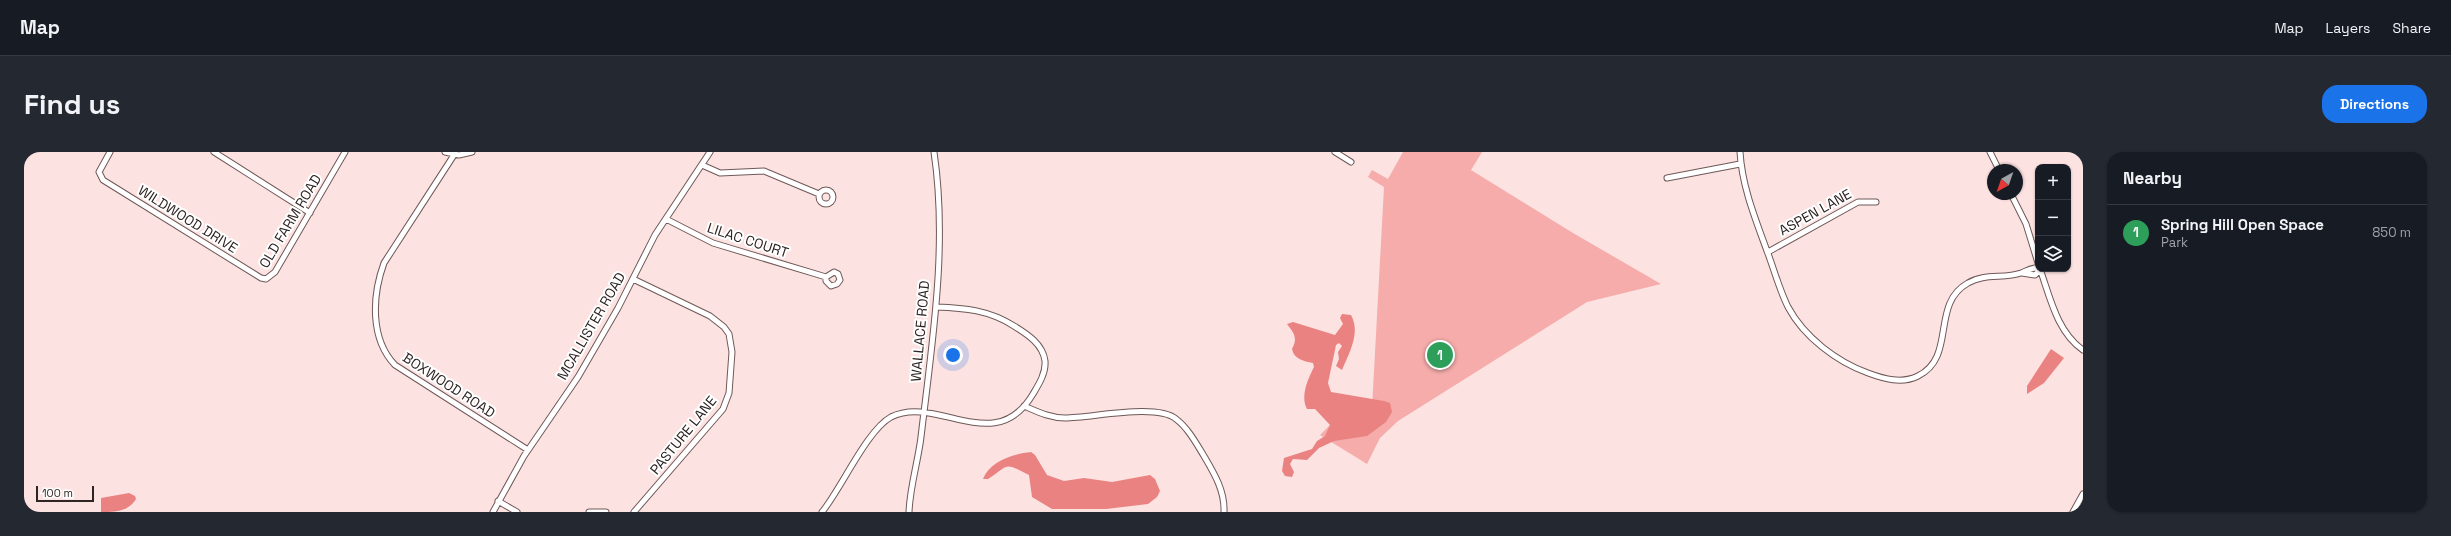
<!DOCTYPE html>
<html lang="en">
<head>
<meta charset="utf-8">
<style>
	body { margin:0; font-family:"Space Grotesk",sans-serif; background:#242831; color:#f1f3f6 }
	.controls { position:absolute; right:12px; top:12px; display:grid; overflow:hidden; border-radius:8px; box-shadow:0 1px 3px #0004 }
	.controls button { width:36px; height:36px; display:grid; place-items:center; padding:0; border:0; border-bottom:1px solid #363941; background:#171b24; color:#f1f3f6; font:20px sans-serif }
	.compass { position:absolute; left:1963px; top:12px; width:36px; height:36px; border-radius:50%; background:#171b24; box-shadow:0 1px 3px #0004; rotate:220deg }
	.scale { position:absolute; left:12px; bottom:10px; width:58px; box-sizing:border-box; padding-left:4px; border:2px solid #2d2423; border-top:0; font-size:11px; line-height:14px; white-space:nowrap; color:#2d2423; -webkit-text-stroke:3px #fff; paint-order:stroke }
	.you { position:absolute; left:929px; top:203px; width:14px; height:14px; margin:-10px; border:3px solid #fff; border-radius:50%; background:#1a73e8; box-shadow:0 0 0 6px #1a73e833 }
	.badge { display:grid; place-items:center; width:26px; height:26px; border-radius:50%; background:#1a73e8; color:#fff; font-size:13px; font-weight:700 }
	.pin { position:absolute; translate:-50% -50%; border:2px solid #fff; box-shadow:0 1px 4px #0006 }
	.list { margin:0; padding:0; list-style:none }
	h2 { display:flex; justify-content:space-between; align-items:center; height:52px; margin:0; padding:0 16px; font-size:17px }
	h2 small { font-size:13px; font-weight:400; color:#9ea1a6 }
	.list li { display:grid; grid-template-columns:26px 1fr auto; gap:12px; align-items:center; box-sizing:border-box; height:56px; padding:0 16px; border-top:1px solid #363941 }
	.list b { display:block; font-size:15px; white-space:nowrap }
	.list p { margin:0; font-size:13px; white-space:nowrap; color:#9ea1a6 }
	.list em { font-size:13px; font-style:normal; color:#9ea1a6 }
	.icon { flex:none; width:22px; height:22px; fill:none; stroke:currentColor; stroke-width:2; stroke-linecap:round; stroke-linejoin:round }
	.map { position:relative; flex:none; width:2059px; height:360px; overflow:hidden; border-radius:16px }
	header { display:flex; align-items:center; gap:24px; box-sizing:border-box; height:56px; padding:0 20px; background:#171b24; border-bottom:1px solid #363941 }
	header strong { font-size:19px }
	nav { display:flex; gap:22px; margin-inline-start:auto; font-size:14px }
	.intro { display:flex; align-items:center; justify-content:space-between; box-sizing:border-box; height:96px; padding:0 24px }
	h1 { margin:0; font-size:28px }
	.button { padding:10px 18px; border-radius:16px; background:#1a73e8; color:#fff; font-size:14px; font-weight:700 }
	main { display:flex; gap:24px; padding:0 24px }
	aside { flex:1; background:#171b24; border-radius:16px; box-shadow:0 1px 3px #0004 }
	.map>svg:first-child { display:block }
	.green { fill:#f5acaa }
	.water { fill:#ea8282 }
	.lines { fill:none; stroke-linecap:round; stroke-linejoin:round }
	.minor-casing { stroke:#6e5958; stroke-width:7 }
	.minor { stroke:#fff; stroke-width:5 }
	.labels { text-anchor:middle; stroke-width:4; stroke-linejoin:round; paint-order:stroke }
	.street-label { font-size:14px; fill:#2d2423; stroke:#fff }
</style>
</head>
<body>
<header>
<strong>Map</strong>
<nav><a>Map</a><a>Layers</a><a>Share</a></nav>
</header>
<div class="intro"><h1>Find us</h1><a class="button">Directions</a></div>
<main>
<div class="map">
<svg width="2059" height="360" viewBox="0 0 2059 360">
	<rect width="100%" height="100%" fill="#fce2e1"/>
	<!-- green -->
	<path class="green" d="M1379,0H1458L1447,18L1549,81L1637,132L1563,150L1374,269L1356,286L1343,312L1296,283L1320,259L1348,256L1360,35L1344,25L1348,18L1364,27Z"/>
	<!-- water -->
	<path class="water" d="M1318,162L1327,163C1337,181 1325,201 1318,218L1312,214L1315,207L1314,200L1318,194L1315,191L1312,193L1304,231L1307,240L1360,249L1366,251L1368,260L1362,270L1343,284L1310,289L1295,296L1283,308L1269,307L1266,312L1270,320L1268,325L1261,324L1258,319L1260,306L1288,297L1293,289L1301,284L1306,273L1291,257H1283C1276,244 1284,227 1290,215L1289,211C1279,209 1270,207 1268,197C1274,186 1270,181 1263,172L1269,170L1311,183L1319,172L1316,166Z
		M2027,197L2040,206L2020,231L2003,242V234Z
		M1007,300L1011,303L1023,323L1040,329L1060,326L1088,330L1126,323L1131,327L1136,339L1133,345L1124,352L1082,357H1028L1008,345L1005,323C980,310 986,312 964,327H959C966,309 989,302 1007,300Z
		M105,341L111,344L112,347C104,360 91,360 77,360V346Z"/>
	<g class="lines">
		<defs>
			<path id="minor" d="M86,0L75,20L79,28L237,126L242,127L251,120L321,0
				M190,0L286,61
				M421,0L435,3L448,0
				M1311,0L1327,10
				M1716,0C1718,34 1731,66 1743,99C1750,117 1755,137 1764,155C1780,185 1813,210 1844,221C1860,227 1878,232 1894,224C1933,205 1906,152 1944,131C1960,121 1980,127 1997,121C2002,119 2005,117 2011,116L2016,118L2011,123L1998,121
				M1966,0L1975,18
				M430,3L360,111C348,144 346,187 371,213L504,298
				M678,13L696,21L740,19L795,42
				M1643,26L1716,12
				M795 45a7 7 0 1 1 14 0a7 7 0 1 1-14 0Z
				M1987,42L2002,72L2014,111
				M642,67L689,91L802,125V129L807,134L813,132L816,128L814,122L810,120L802,125
				M1744,100L1834,50H1852
				M2016,117C2026,145 2033,180 2059,198
				M609,127L686,164L700,175L705,182L708,200L705,241L699,257L610,360
				M1000,254C1014,260 1026,266 1041,266C1068,266 1132,251 1152,267C1164,276 1172,291 1180,304C1190,321 1201,339 1200,360
				M474,349L493,360
				M469,360L500,304L554,225L594,156L631,83L686,0
				M565,360H582
				M798,360C817,337 843,278 867,265C913,242 971,306 1009,242C1015,232 1022,221 1021,209C1019,192 1003,182 990,174C965,158 941,156 912,155
				M885,360C886,334 894,310 897,285C908,191 924,94 910,0
				M2049,360L2059,342"/>
		</defs>
		<!-- minor casing -->
		<use href="#minor" class="minor-casing"/>
		<!-- minor -->
		<use href="#minor" class="minor"/>
	</g>
	<g class="labels">
		<!-- street labels -->
		<g class="street-label">
			<text transform="translate(1791 60) rotate(-29)" y="5">ASPEN LANE</text>
			<text transform="translate(164 67) rotate(32)" y="5">WILDWOOD DRIVE</text>
			<text transform="translate(266 69) rotate(-59)" y="5">OLD FARM ROAD</text>
			<text transform="translate(724 88) rotate(18)" y="5">LILAC COURT</text>
			<text transform="translate(567 174) rotate(-60)" y="5">MCALLISTER ROAD</text>
			<text transform="translate(896 179) rotate(-85)" y="5">WALLACE ROAD</text>
			<text transform="translate(425 233) rotate(33)" y="5">BOXWOOD ROAD</text>
			<text transform="translate(659 283) rotate(-51)" y="5">PASTURE LANE</text>
		</g>
	</g>
</svg>
<div class="controls">
<button>+</button>
<button>−</button>
<button><svg class="icon" aria-label="layers" viewBox="0 0 24 24"><path d="M12 4l9 5-9 5-9-5zM3 14l9 5 9-5"/></svg></button>
</div>
<svg class="compass" viewBox="-18 -18 36 36"><path d="M0-13l5 13h-10z" fill="#e53935"/><path d="M0 13l5-13h-10z" fill="#9ea1a6"/></svg>
<div class="scale">100 m</div>
<div class="you"></div>
<div class="pin badge" style="left:1416px;top:203px;background:#2e9e5b">1</div>
</div>
<aside>
<h2>Nearby<small></small></h2>
<ul class="list">
<li><span class="badge" style="background:#2e9e5b">1</span><div><b>Spring Hill Open Space</b><p>Park</p></div><em>850 m</em></li>
</ul>
</aside>
</main>
</body>
</html>
